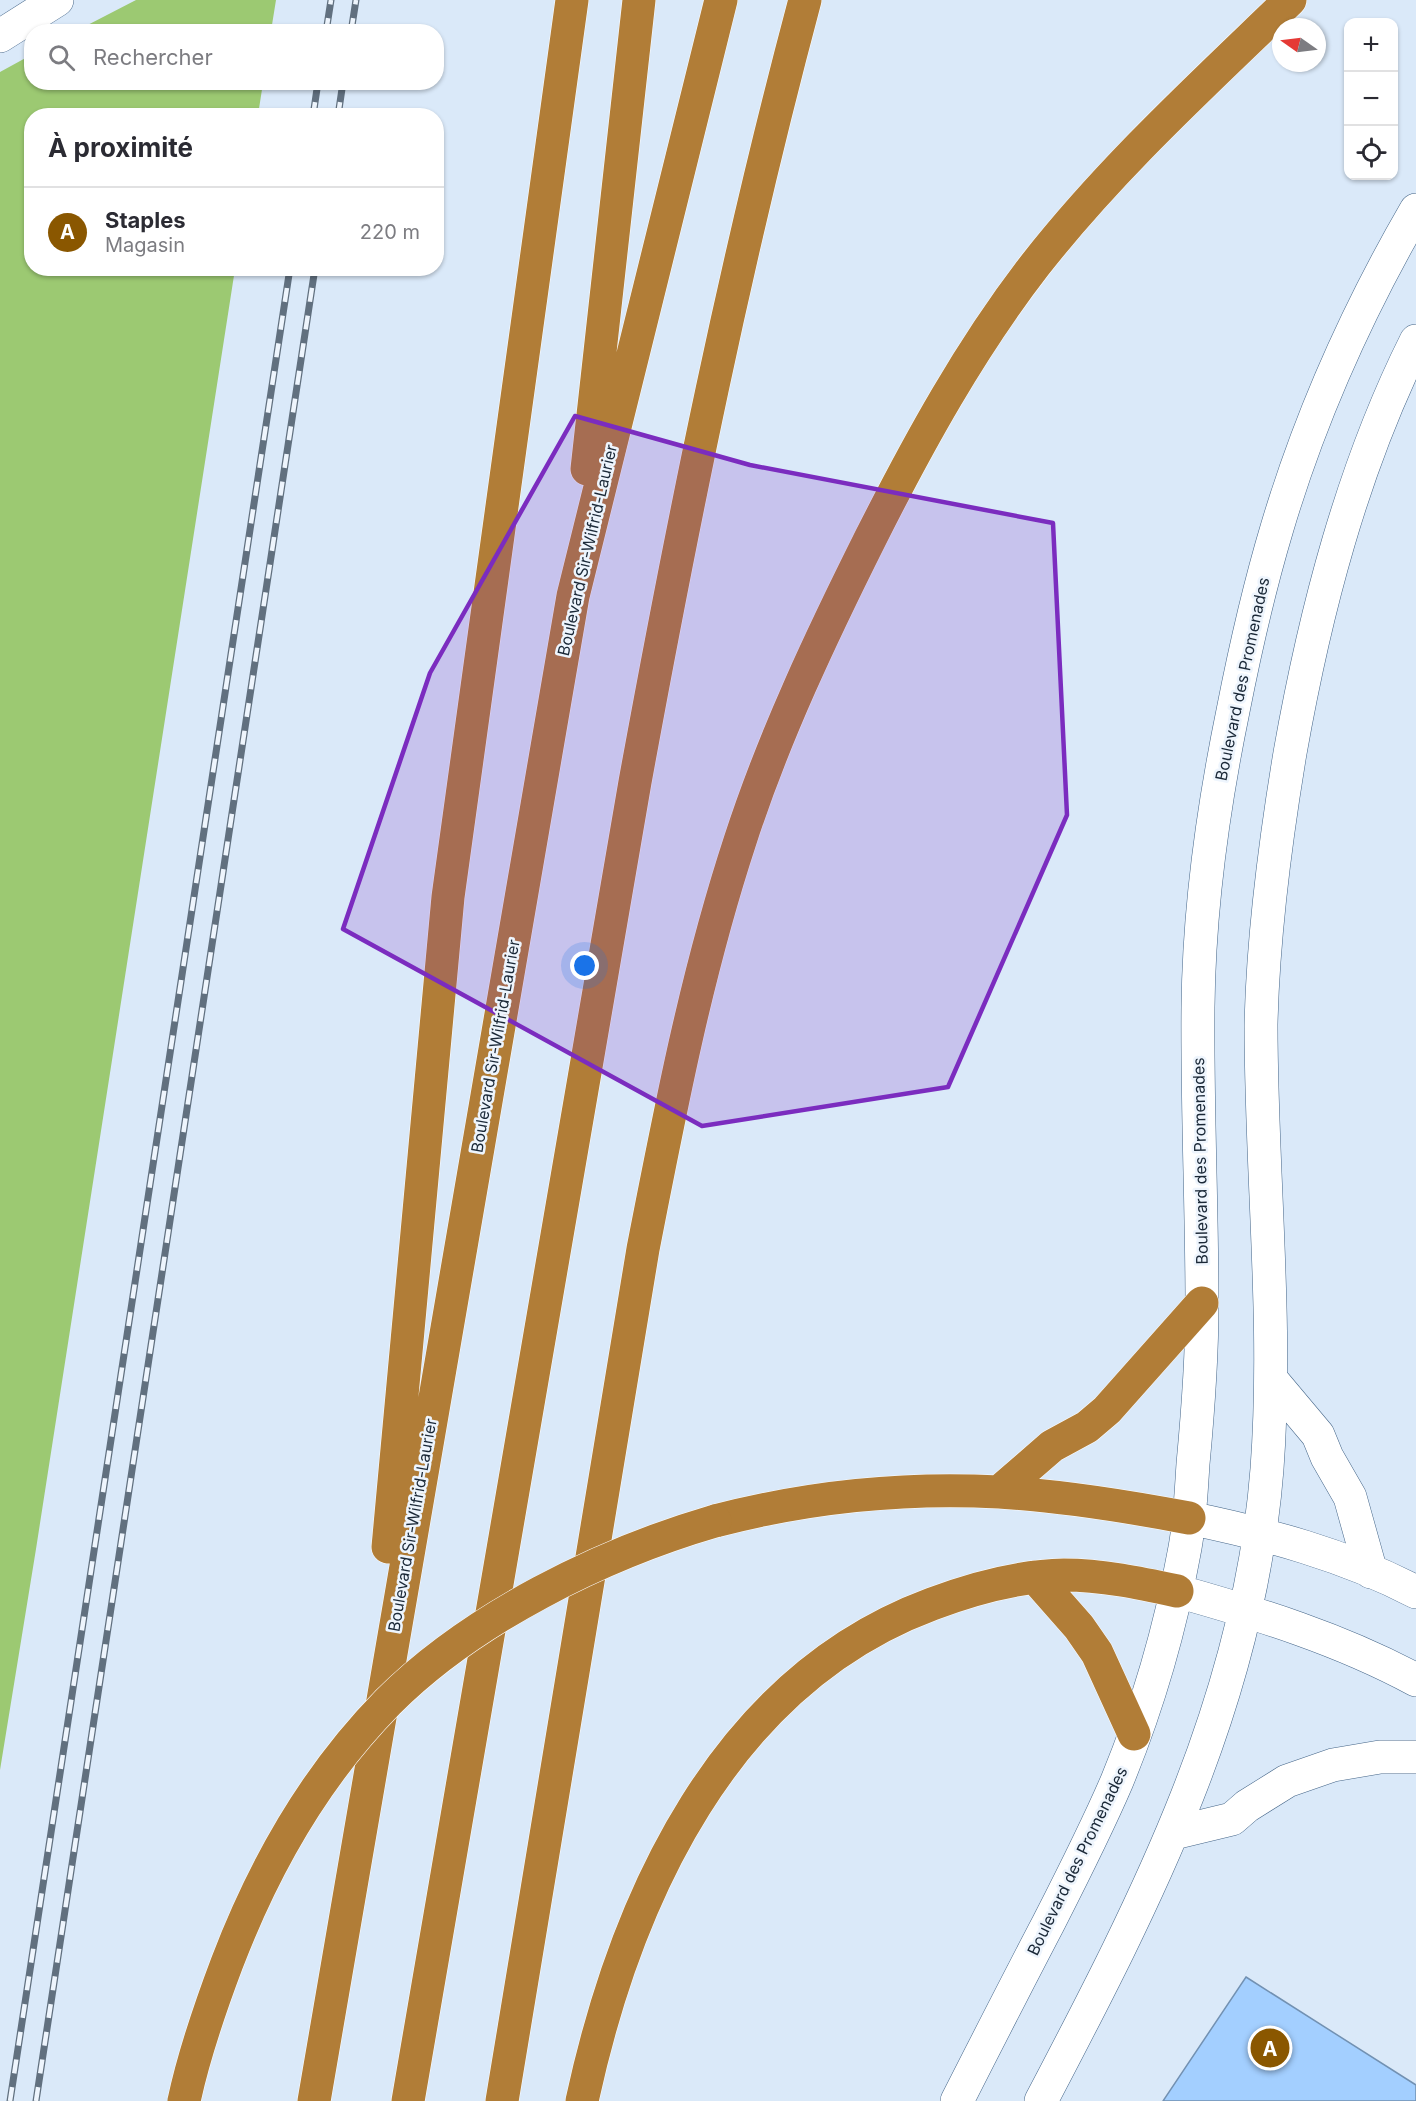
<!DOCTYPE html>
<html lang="fr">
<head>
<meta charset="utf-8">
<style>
	body { margin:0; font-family:Inter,sans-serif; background:#f2f2f3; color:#2b2b33 }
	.controls { position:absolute; right:18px; top:18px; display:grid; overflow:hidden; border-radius:12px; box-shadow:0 2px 4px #0004 }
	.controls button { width:54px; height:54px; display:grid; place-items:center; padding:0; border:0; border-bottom:2px solid #e1e1e2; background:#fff; color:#2b2b33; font:30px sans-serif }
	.compass { position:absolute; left:1272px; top:18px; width:54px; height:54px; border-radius:50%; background:#fff; box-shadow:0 2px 4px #0004; rotate:284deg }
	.you { position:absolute; left:585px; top:966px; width:21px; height:21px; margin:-15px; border:4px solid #fff; border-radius:50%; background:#1a73e8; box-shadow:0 0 0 9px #1a73e833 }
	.badge { display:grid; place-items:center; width:39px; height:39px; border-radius:50%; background:#8a5700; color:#fff; font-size:20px; font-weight:700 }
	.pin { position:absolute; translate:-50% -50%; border:3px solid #fff; box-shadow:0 2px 6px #0006 }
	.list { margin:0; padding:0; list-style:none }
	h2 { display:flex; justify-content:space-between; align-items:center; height:78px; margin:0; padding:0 24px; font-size:26px }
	h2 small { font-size:20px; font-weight:400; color:#7c7c81 }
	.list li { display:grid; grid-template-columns:39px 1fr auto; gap:18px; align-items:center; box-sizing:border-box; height:90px; padding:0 24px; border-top:2px solid #e1e1e2 }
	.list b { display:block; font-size:22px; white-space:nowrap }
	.list p { margin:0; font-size:20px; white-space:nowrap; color:#7c7c81 }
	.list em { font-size:20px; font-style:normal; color:#7c7c81 }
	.icon { flex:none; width:33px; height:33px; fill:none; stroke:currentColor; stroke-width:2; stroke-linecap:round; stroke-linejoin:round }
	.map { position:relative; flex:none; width:1416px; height:2101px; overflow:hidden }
	.search { position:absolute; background:#fff; box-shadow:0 2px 4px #0004; left:24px; top:24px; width:420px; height:66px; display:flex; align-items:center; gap:15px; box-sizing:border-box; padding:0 21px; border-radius:24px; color:#7c7c81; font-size:22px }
	.panel { position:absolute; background:#fff; box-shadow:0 2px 4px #0004; left:24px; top:108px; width:420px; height:168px; border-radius:24px }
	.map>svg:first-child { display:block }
	.green { fill:#9cc972 }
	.building { fill:#a3cfff; stroke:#7291b2; stroke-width:1.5 }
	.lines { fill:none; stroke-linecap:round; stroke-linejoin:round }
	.street-casing { stroke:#446588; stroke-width:34 }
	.secondary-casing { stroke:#446588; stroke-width:34 }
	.highway-casing { stroke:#fff; stroke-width:34 }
	.street { stroke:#fff; stroke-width:33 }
	.secondary { stroke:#fff; stroke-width:33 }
	.highway { stroke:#b17d37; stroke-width:33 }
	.rail-casing { stroke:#61707f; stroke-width:7 }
	.rail { stroke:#eef5fd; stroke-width:4.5; stroke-dasharray:14; stroke-linecap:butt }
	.highway-bridge-casing { stroke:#fff; stroke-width:34; stroke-linecap:butt }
	.highway-bridge { stroke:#b17d37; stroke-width:33 }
	.marked { fill:#7b2cbf; fill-opacity:0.2; stroke:#7b2cbf; stroke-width:4.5; stroke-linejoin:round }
	.labels { text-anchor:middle; stroke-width:5; stroke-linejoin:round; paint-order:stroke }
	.street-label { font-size:16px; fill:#1a2837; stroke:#eef5fd }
</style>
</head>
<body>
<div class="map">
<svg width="1416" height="2101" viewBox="0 0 1416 2101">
	<rect width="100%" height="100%" fill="#dae9f9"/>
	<!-- green -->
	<path class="green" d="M136,0H276L271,31H76Z
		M31,55L32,82L263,83L258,115L32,116V268L235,269L36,1549L0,1770V72Z"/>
	<!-- building -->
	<path class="building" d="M1246,1977L1416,2085V2101H1163Z"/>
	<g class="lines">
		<defs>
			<path id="street" d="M0,36L57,0"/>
			<path id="secondary" d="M1271,1379L1318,1435L1327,1457L1350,1497L1371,1572
				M1189,1518C1267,1534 1345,1555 1416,1592
				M1177,1591C1259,1614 1340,1639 1416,1680
				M1174,1833L1232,1819L1247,1806L1287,1781L1333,1765L1380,1757H1416
				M957,2101C987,2042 1017,1983 1048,1924C1072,1877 1096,1830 1117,1781C1147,1708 1170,1630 1184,1553C1190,1524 1191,1493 1193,1464C1198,1411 1202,1358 1202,1305C1202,1206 1197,1106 1198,1007C1199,908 1213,808 1233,711C1245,650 1259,588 1277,528C1310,417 1358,310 1416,210
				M1041,2101C1147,1899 1249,1701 1267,1469C1278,1321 1261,1173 1261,1025C1263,934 1275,843 1290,753C1315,612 1352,469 1416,341"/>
			<path id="highway" d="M587,469L639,0
				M999,1492L1052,1446L1087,1427L1107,1410L1202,1303
				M715,1521C807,1497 904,1487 999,1492C1063,1496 1126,1506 1189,1518
				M388,1547L448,897L572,0
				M1035,1577L1079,1627L1097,1653L1134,1734
				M314,2101L573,596L721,0
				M408,2101L635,782C683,520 736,258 805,0
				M502,2101L643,1249C670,1111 696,975 740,841C774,736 822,635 871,537C919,442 970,349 1035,265C1111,168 1202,85 1290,0
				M582,2101C626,1898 724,1681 932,1604C974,1588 1020,1576 1064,1575C1102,1575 1140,1583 1177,1591"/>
		</defs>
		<!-- street casing -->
		<use href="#street" class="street-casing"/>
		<!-- secondary casing -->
		<use href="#secondary" class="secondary-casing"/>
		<!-- highway casing -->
		<use href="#highway" class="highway-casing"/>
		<!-- street -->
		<use href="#street" class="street"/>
		<!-- secondary -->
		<use href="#secondary" class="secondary"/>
		<!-- highway -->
		<use href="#highway" class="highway"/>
		<defs>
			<path id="rail" d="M326,32L331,0
				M351,32L356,0
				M313,116L318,82
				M338,116L343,82
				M10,2101L290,268
				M36,2101L315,268"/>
		</defs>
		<!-- rail casing -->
		<use href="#rail" class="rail-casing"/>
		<!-- rail -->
		<use href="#rail" class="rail"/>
		<defs>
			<path id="highway-bridge" d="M184,2101C194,2054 210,2008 227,1963C264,1866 315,1776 388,1702C472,1618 602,1554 715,1521"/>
		</defs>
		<!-- highway-bridge casing -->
		<use href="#highway-bridge" class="highway-bridge-casing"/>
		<!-- highway-bridge -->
		<use href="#highway-bridge" class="highway-bridge"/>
	</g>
	<!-- marked area -->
	<path class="marked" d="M575,416L750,465L1053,523L1067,815L948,1087L702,1126L343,929L430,673Z"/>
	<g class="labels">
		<!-- street labels -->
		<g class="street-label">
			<text transform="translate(587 550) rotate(-77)" y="6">Boulevard Sir-Wilfrid-Laurier</text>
			<text transform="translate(1242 679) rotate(-78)" y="6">Boulevard des Promenades</text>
			<text transform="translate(495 1046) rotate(-80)" y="6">Boulevard Sir-Wilfrid-Laurier</text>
			<text transform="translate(1200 1161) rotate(-91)" y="6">Boulevard des Promenades</text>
			<text transform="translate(412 1525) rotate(-80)" y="6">Boulevard Sir-Wilfrid-Laurier</text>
			<text transform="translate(1077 1861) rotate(-64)" y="6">Boulevard des Promenades</text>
		</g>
	</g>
</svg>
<div class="controls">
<button>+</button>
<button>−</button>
<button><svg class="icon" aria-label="locate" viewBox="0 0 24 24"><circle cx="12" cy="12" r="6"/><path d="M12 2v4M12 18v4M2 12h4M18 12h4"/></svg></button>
</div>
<svg class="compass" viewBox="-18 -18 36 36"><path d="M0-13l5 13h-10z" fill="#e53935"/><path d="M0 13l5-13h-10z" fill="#7c7c81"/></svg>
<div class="you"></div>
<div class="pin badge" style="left:1270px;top:2048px">A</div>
<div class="search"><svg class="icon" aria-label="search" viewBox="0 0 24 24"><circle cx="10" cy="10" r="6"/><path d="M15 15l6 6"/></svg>Rechercher</div>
<section class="panel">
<h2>À proximité<small></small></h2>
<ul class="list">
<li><span class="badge">A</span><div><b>Staples</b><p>Magasin</p></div><em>220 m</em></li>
</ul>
</section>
</div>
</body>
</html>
